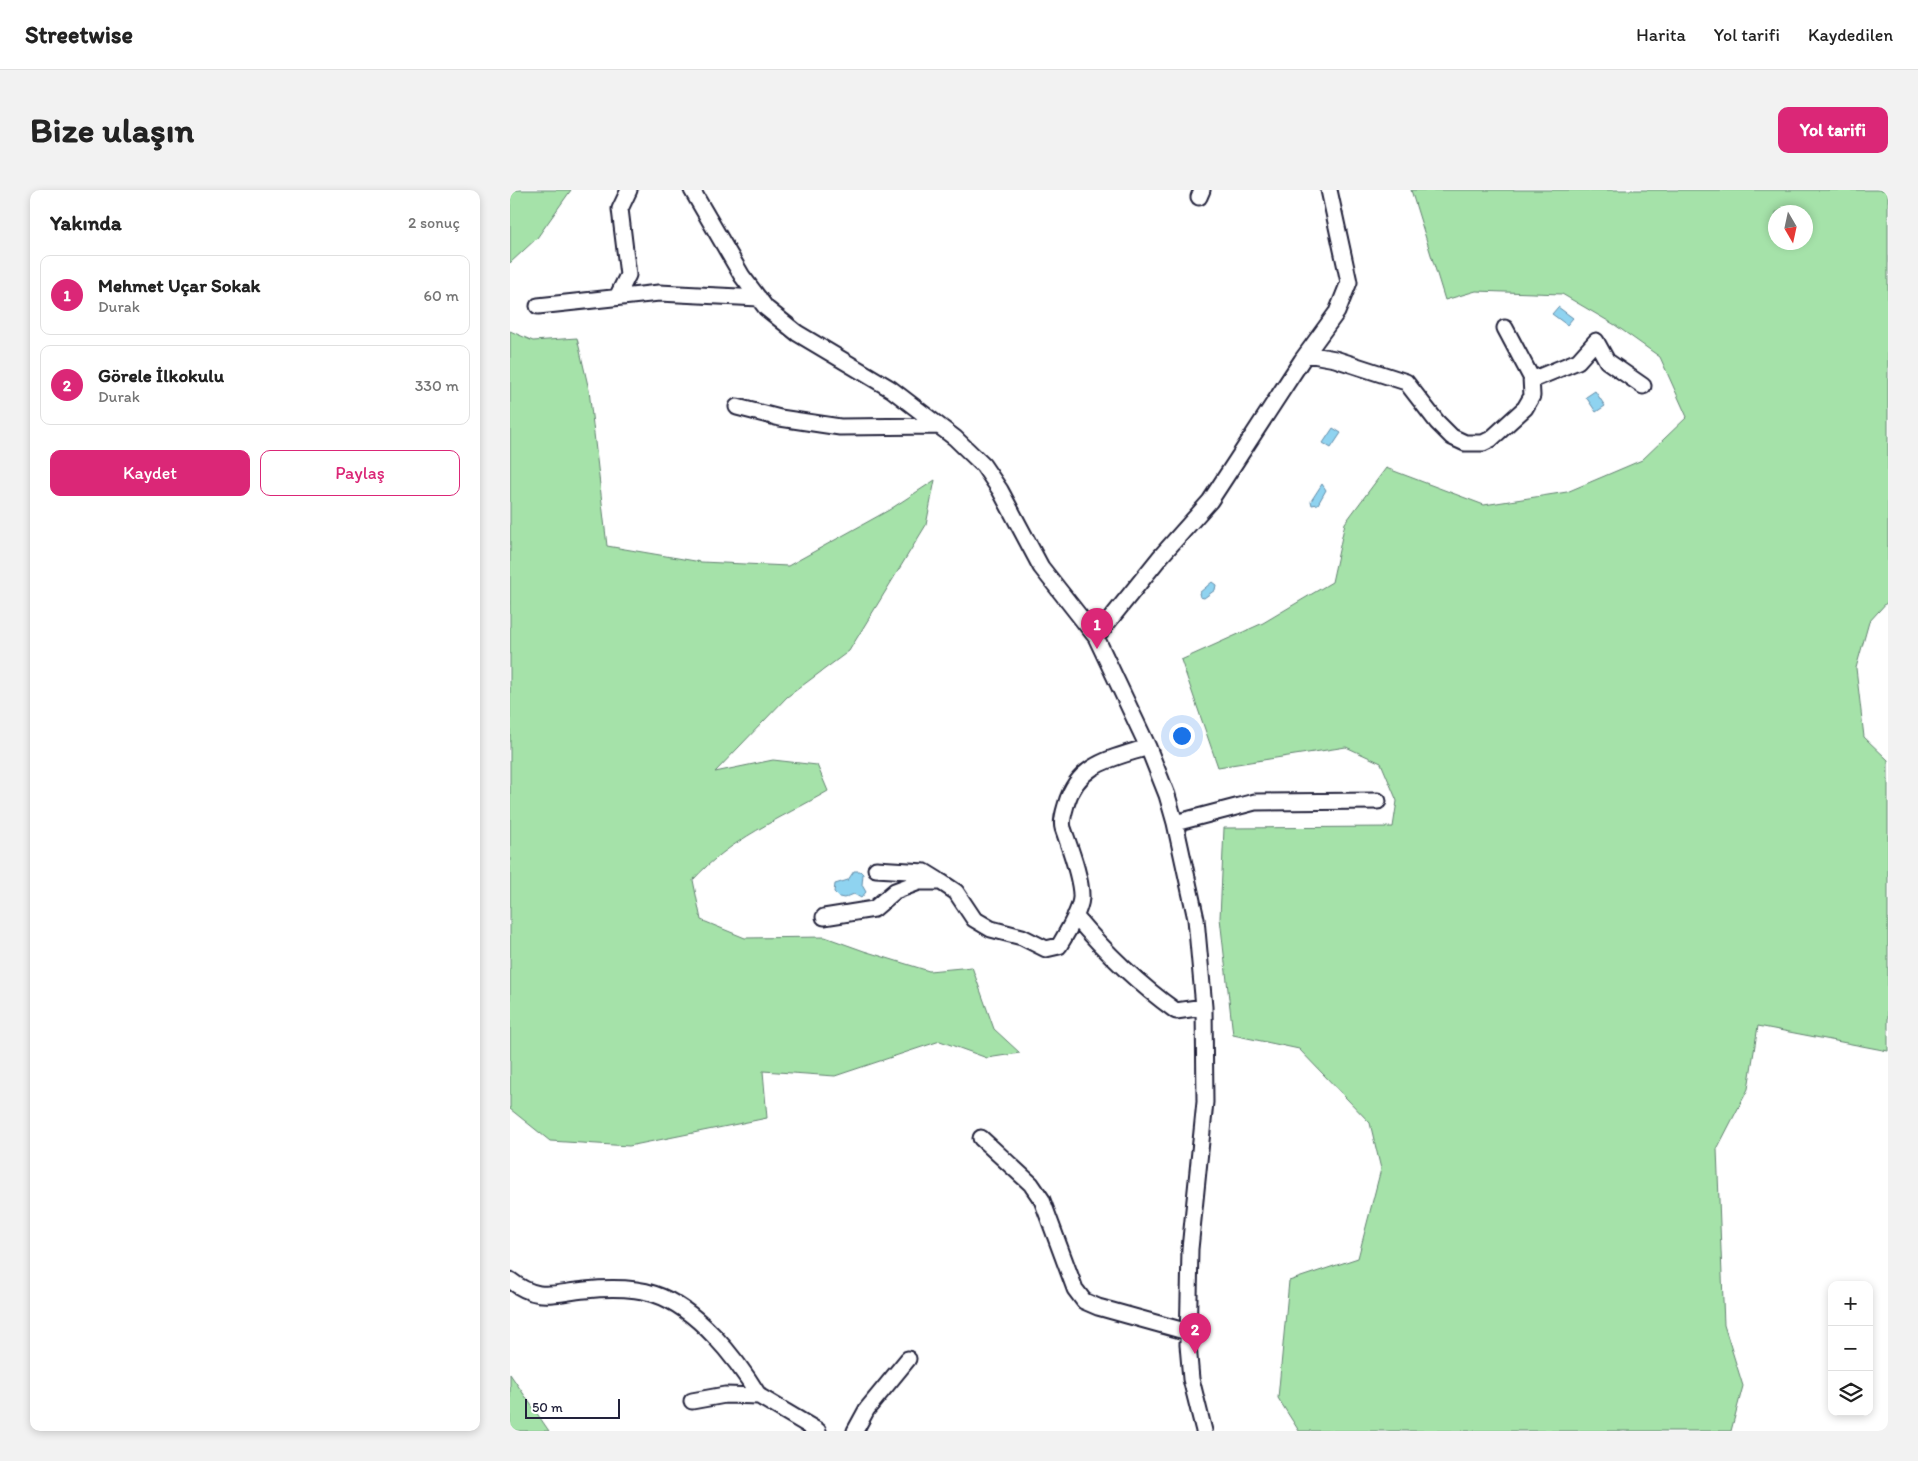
<!DOCTYPE html>
<html lang="tr">
<head>
<meta charset="utf-8">
<style>
	body { margin:0; font-family:Itim,sans-serif; background:#f2f2f2; color:#222 }
	.controls { position:absolute; right:15px; bottom:15px; display:grid; overflow:hidden; border-radius:10px; box-shadow:0 2px 8px #0003 }
	.controls button { width:45px; height:45px; display:grid; place-items:center; padding:0; border:0; border-bottom:1px solid #e0e0e0; background:#fff; color:#222; font:25px sans-serif }
	.compass { position:absolute; left:1258px; top:15px; width:45px; height:45px; border-radius:50%; background:#fff; box-shadow:0 2px 8px #0003; rotate:171deg }
	.scale { position:absolute; left:15px; bottom:12px; width:95px; box-sizing:border-box; padding-left:5px; border:2px solid #22223b; border-top:0; font-size:14px; line-height:18px; white-space:nowrap; color:#22223b; -webkit-text-stroke:4px #fff; paint-order:stroke }
	.you { position:absolute; left:671px; top:545px; width:18px; height:18px; margin:-12px; border:4px solid #fff; border-radius:50%; background:#1a73e8; box-shadow:0 0 0 8px #1a73e833 }
	.badge { display:grid; place-items:center; width:32px; height:32px; border-radius:50%; background:#db2777; color:#fff; font-size:16px; font-weight:700 }
	.pin { position:absolute; translate:-50% -41px; filter:drop-shadow(0 1px 2px #0008) }
	.pin::after { content:''; position:absolute; top:26px; width:18px; height:15px; background:inherit; clip-path:polygon(0 0,100% 0,50% 100%) }
	.list { margin:0; padding:0; list-style:none }
	h2 { display:flex; justify-content:space-between; align-items:center; height:65px; margin:0; padding:0 20px; font-size:21px }
	h2 small { font-size:16px; font-weight:400; color:#767676 }
	.list li { display:grid; grid-template-columns:32px 1fr auto; gap:15px; align-items:center; box-sizing:border-box; height:80px; margin:0 10px 10px; padding:0 10px; border:1px solid #e0e0e0; border-radius:10px }
	.list b { display:block; font-size:19px; white-space:nowrap }
	.list p { margin:0; font-size:16px; white-space:nowrap; color:#767676 }
	.list em { font-size:16px; font-style:normal; color:#767676 }
	.actions { display:flex; gap:10px; padding:15px 20px }
	.actions a { flex:1; padding:11px 0; border:1px solid #db2777; border-radius:10px; text-align:center; font-size:18px; color:#db2777 }
	.actions .main { background:#db2777; color:#fff }
	.icon { flex:none; width:28px; height:28px; fill:none; stroke:currentColor; stroke-width:2; stroke-linecap:round; stroke-linejoin:round }
	.map { position:relative; flex:none; width:1378px; height:1241px; overflow:hidden; border-radius:10px }
	header { display:flex; align-items:center; gap:30px; box-sizing:border-box; height:70px; padding:0 25px; background:#fff; border-bottom:1px solid #e0e0e0 }
	header strong { font-size:24px }
	nav { display:flex; gap:28px; margin-inline-start:auto; font-size:18px }
	.intro { display:flex; align-items:center; justify-content:space-between; box-sizing:border-box; height:120px; padding:0 30px }
	h1 { margin:0; font-size:35px }
	.button { padding:12px 22px; border-radius:10px; background:#db2777; color:#fff; font-size:18px; font-weight:700 }
	main { display:flex; gap:30px; padding:0 30px }
	aside { flex:1; background:#fff; border-radius:10px; box-shadow:0 2px 8px #0003 }
	.map>svg:first-child { display:block }
	.green { fill:#a5e2a9; stroke:#648272; fill-rule:evenodd }
	.water { fill:#8fd3f0; stroke:#638ca8 }
	.lines { fill:none; stroke-linecap:round; stroke-linejoin:round }
	.street-casing { stroke:#22223b; stroke-width:19 }
	.street { stroke:#fff; stroke-width:15 }
</style>
</head>
<body>
<header>
<strong>Streetwise</strong>
<nav><a>Harita</a><a>Yol tarifi</a><a>Kaydedilen</a></nav>
</header>
<div class="intro"><h1>Bize ulaşın</h1><a class="button">Yol tarifi</a></div>
<main>
<aside>
<h2>Yakında<small>2 sonuç</small></h2>
<ul class="list">
<li><span class="badge">1</span><div><b>Mehmet Uçar Sokak</b><p>Durak</p></div><em>60 m</em></li>
<li><span class="badge">2</span><div><b>Görele İlkokulu</b><p>Durak</p></div><em>330 m</em></li>
</ul>
<div class="actions"><a class="main">Kaydet</a><a>Paylaş</a></div>
</aside>
<div class="map">
<svg width="1378" height="1241" viewBox="0 0 1378 1241">
	<rect width="100%" height="100%" fill="#fff"/>
	<filter id="ink" filterUnits="userSpaceOnUse"><feTurbulence type="fractalNoise" baseFrequency=".02" numOctaves="2"/><feDisplacementMap in="SourceGraphic" scale="10" xChannelSelector="R" yChannelSelector="G"/><feConvolveMatrix kernelMatrix="1 2 1 2 8 2 1 2 1" color-interpolation-filters="sRGB"/></filter>
	<g filter="url(#ink)">
		<!-- green -->
		<path class="green" d="M0,0H61L27,48L0,73Z
			M901,0H1378V411L1359,432L1346,478L1354,547L1378,570V861L1248,836L1238,899L1207,959L1214,1135L1233,1196L1221,1241H789L768,1208L779,1091L848,1068L871,979L860,933L789,859L723,845L710,728L714,638L883,637L887,611L871,573L836,557L708,577L671,470L753,433L822,392L835,333L876,278L974,315L1057,302L1132,270L1177,227L1150,167L1105,135L1052,104L966,101L935,110ZM1296,22V52H1266V22Z
			M0,141L23,151L67,148L79,200L97,356L191,372L278,376L379,320L425,290L416,335L339,461L277,507L205,582L263,570L307,575L318,601C270,629 220,649 183,690L191,730L235,748L315,747L354,761L419,781L462,777L484,839L510,863L477,868L430,851L325,886L253,881L257,928L119,956L40,951L0,919Z
			M0,1184L39,1241H0Z"/>
		<!-- water -->
		<path class="water" d="M1048,117L1063,128L1057,135L1042,124Z
			M1085,201L1095,216L1086,222L1076,207Z
			M823,238L831,243L821,258L813,253Z
			M812,294L816,300L808,314L802,315L801,311Z
			M702,392L706,395L705,400L694,408L690,407L689,403Z
			M344,681H350L353,684L352,695L356,702L351,708L344,704L334,708L329,707L324,702L325,694L338,690Z"/>
		<g class="lines">
			<defs>
				<path id="street" d="M182,0L232,86L256,118L287,143L381,199L445,248L473,275L490,300L531,377L586,447L638,557L657,605L665,633L686,729L694,817L695,912L680,1059L678,1155L681,1189L694,1241
					M689,7L692,0
					M107,107L118,85L110,19L119,0
					M28,116L149,103L249,108
					M797,164L825,169L896,192L927,232L942,247L955,253H973L981,249L1015,218L1022,206L1021,187L995,138
					M1022,190L1068,171L1086,151L1097,171L1133,196
					M227,217L270,228L330,237L428,236
					M586,447L651,366L700,311L792,170L827,122L839,92L819,0
					M665,633L745,612L868,611
					M366,679L415,682L428,690
					M565,726C595,762 627,793 666,821L694,817
					M314,727L364,719L385,701L409,692H431L446,702L464,729L481,739L512,747L536,759L549,756C556,744 570,722 571,708C572,689 559,656 553,638C551,631 554,622 556,615C568,573 601,569 638,557
					M471,948L521,994L532,1010L565,1099L574,1111L588,1117L678,1142
					M0,1090C28,1112 43,1103 75,1100C96,1098 123,1097 144,1104C187,1118 226,1168 249,1206
					M182,1211L215,1205L249,1206L308,1241
					M345,1241L357,1219L398,1169"/>
			</defs>
			<!-- street casing -->
			<use href="#street" class="street-casing"/>
			<!-- street -->
			<use href="#street" class="street"/>
		</g>
	</g>
</svg>
<div class="controls">
<button>+</button>
<button>−</button>
<button><svg class="icon" aria-label="layers" viewBox="0 0 24 24"><path d="M12 4l9 5-9 5-9-5zM3 14l9 5 9-5"/></svg></button>
</div>
<svg class="compass" viewBox="-18 -18 36 36"><path d="M0-13l5 13h-10z" fill="#e53935"/><path d="M0 13l5-13h-10z" fill="#767676"/></svg>
<div class="scale">50 m</div>
<div class="you"></div>
<div class="pin badge" style="left:587px;top:459px">1</div>
<div class="pin badge" style="left:685px;top:1164px">2</div>
</div>
</main>
</body>
</html>
